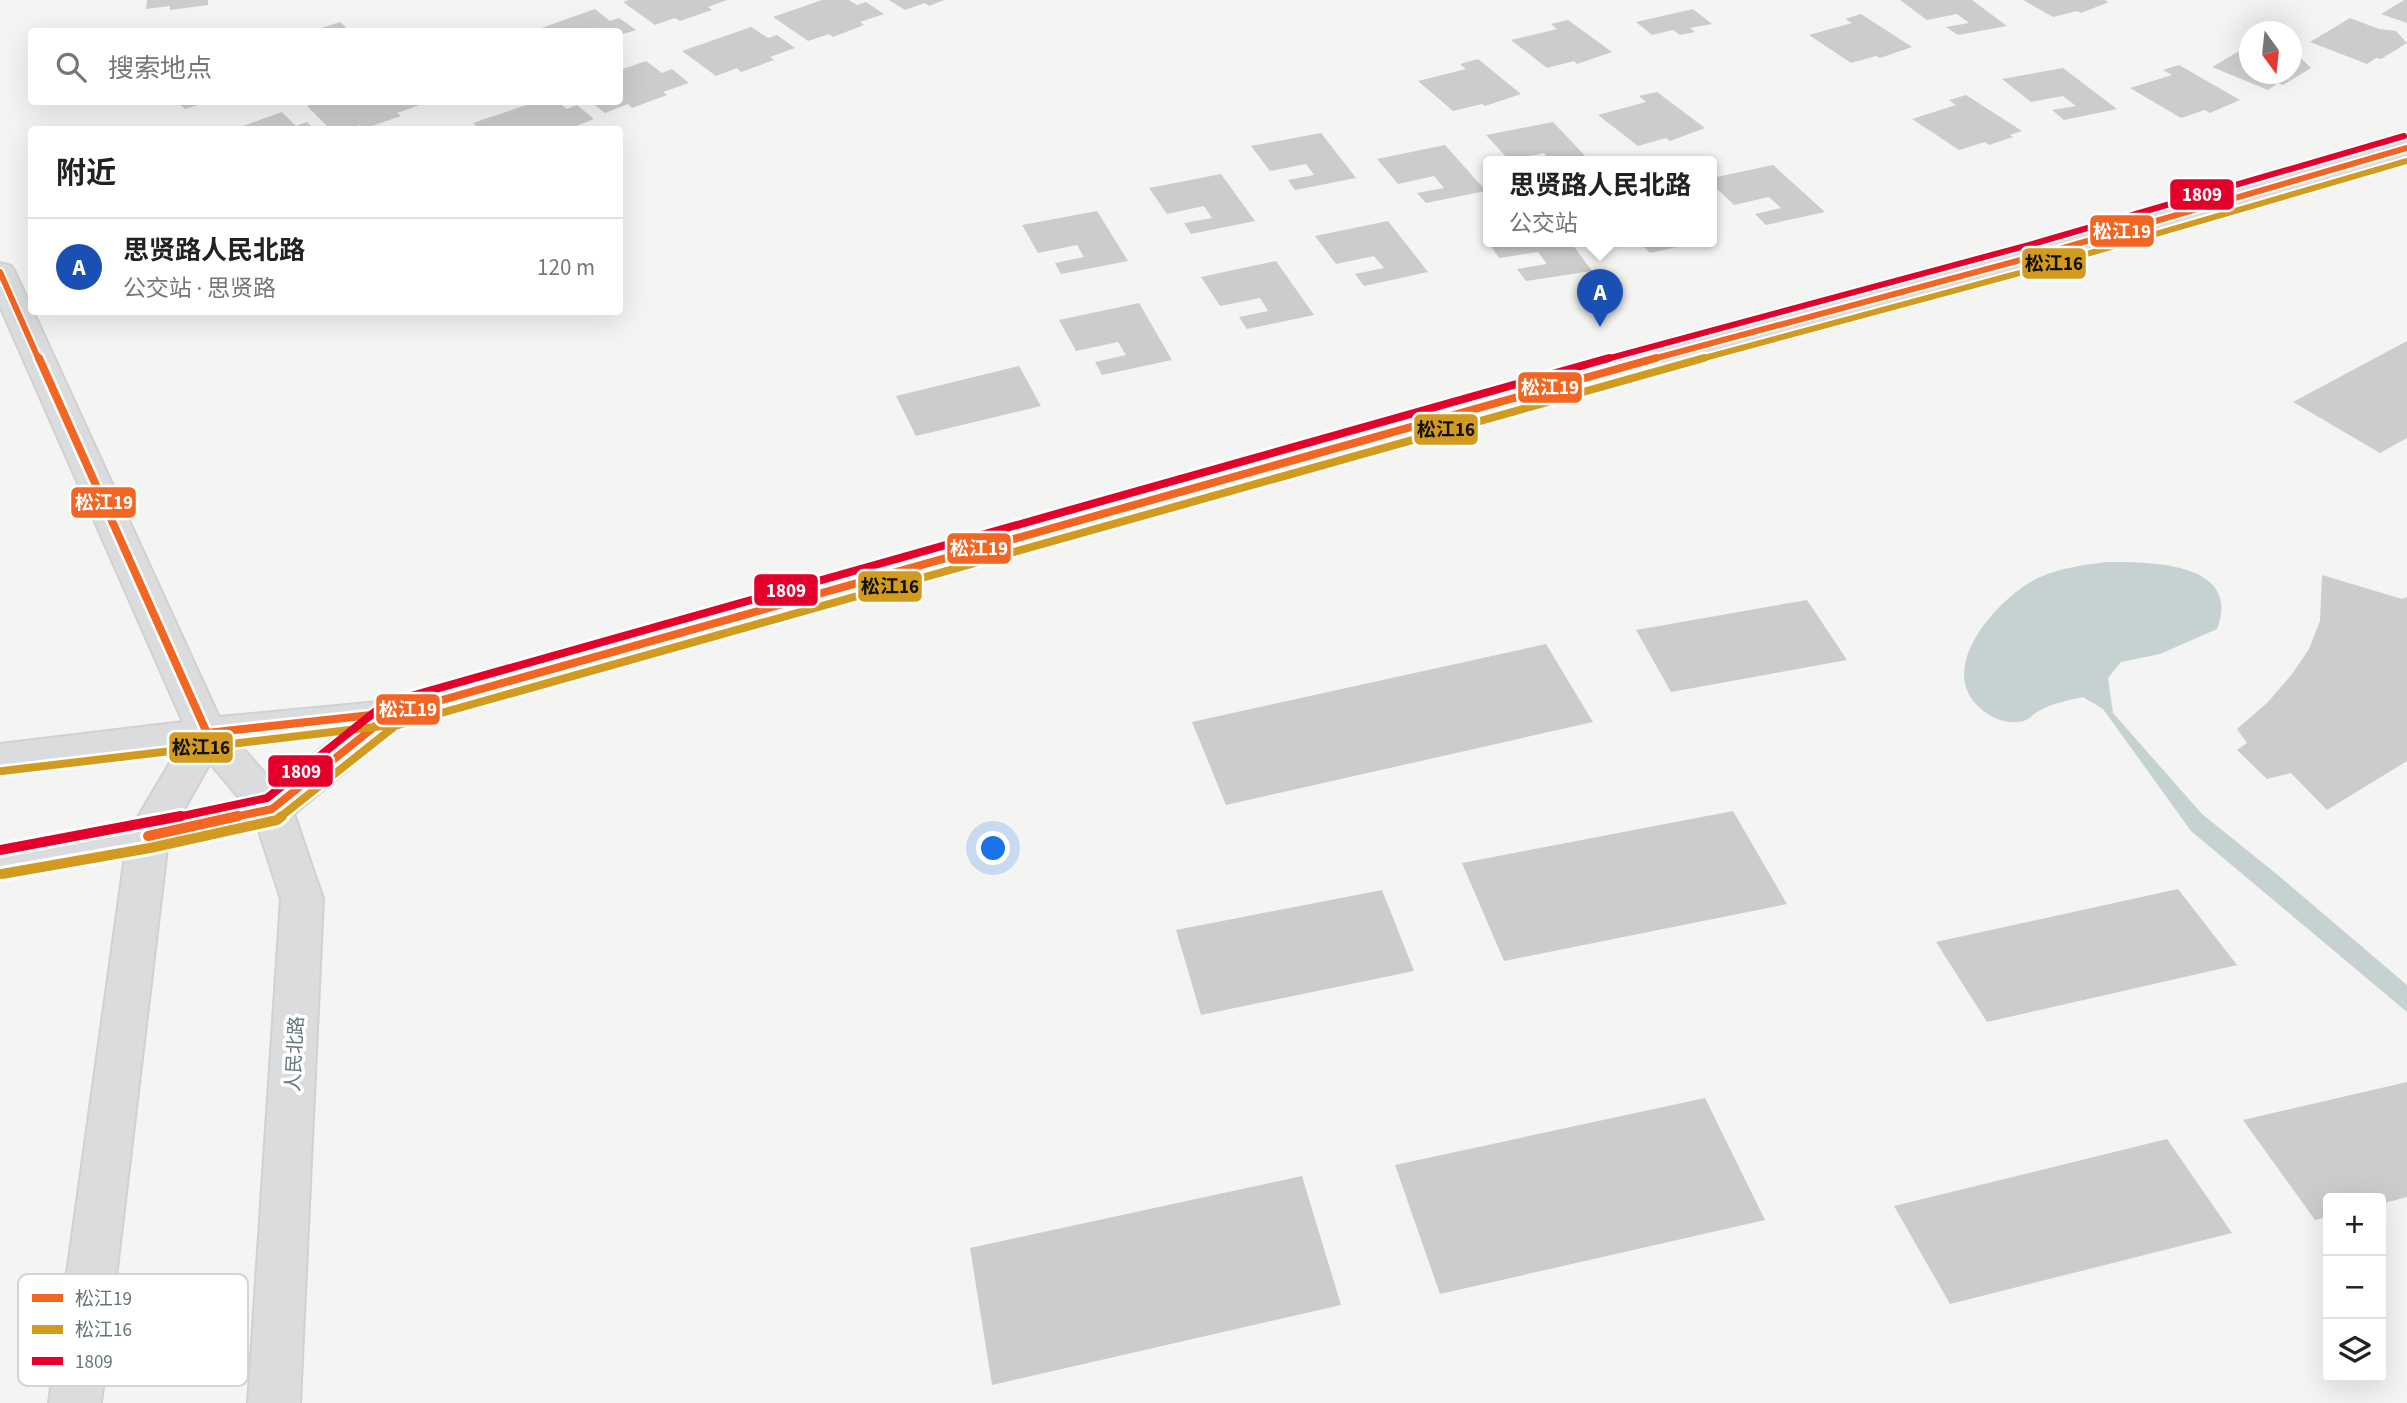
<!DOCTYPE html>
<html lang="zh">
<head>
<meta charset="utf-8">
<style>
	body { margin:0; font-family:"Source Sans 3","Noto Sans SC",sans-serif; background:#f2f2f2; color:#222 }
	.controls { position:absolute; right:21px; bottom:21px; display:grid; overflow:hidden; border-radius:7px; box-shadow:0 7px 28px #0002 }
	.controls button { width:63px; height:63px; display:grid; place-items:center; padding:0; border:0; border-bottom:2px solid #e0e0e0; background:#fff; color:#222; font:35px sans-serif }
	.compass { position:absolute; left:2239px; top:21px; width:63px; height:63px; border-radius:50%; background:#fff; box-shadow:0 7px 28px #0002; rotate:165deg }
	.you { position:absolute; left:994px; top:849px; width:24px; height:24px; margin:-18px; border:5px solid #fff; border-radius:50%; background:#1a73e8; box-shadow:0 0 0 10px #1a73e833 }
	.badge { display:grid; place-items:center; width:46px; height:46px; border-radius:50%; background:#565b5d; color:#fff; font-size:23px; font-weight:700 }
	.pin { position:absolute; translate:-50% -58px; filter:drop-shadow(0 2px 4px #0008) }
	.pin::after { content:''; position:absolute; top:37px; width:24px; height:21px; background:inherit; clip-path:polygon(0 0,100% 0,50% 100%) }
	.popup { position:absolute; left:1483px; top:156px; width:234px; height:91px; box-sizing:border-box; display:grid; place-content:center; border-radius:7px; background:#fff; filter:drop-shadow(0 2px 5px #0005); font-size:23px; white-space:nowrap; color:#767676 }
	.popup b { font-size:26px; color:#222 }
	.popup::after { content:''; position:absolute; left:50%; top:100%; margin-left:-14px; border:14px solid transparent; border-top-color:#fff }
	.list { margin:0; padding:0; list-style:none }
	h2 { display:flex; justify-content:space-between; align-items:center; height:91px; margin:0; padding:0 28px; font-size:30px }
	h2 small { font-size:23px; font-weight:400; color:#767676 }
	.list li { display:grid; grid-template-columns:46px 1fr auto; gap:21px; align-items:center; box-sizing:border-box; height:98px; padding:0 28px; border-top:2px solid #e0e0e0 }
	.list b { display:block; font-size:26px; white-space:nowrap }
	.list p { margin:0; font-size:23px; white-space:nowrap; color:#767676 }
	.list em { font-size:23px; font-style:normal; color:#767676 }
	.icon { flex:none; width:38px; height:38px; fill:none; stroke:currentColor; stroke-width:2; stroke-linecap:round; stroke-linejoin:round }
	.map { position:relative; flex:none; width:2407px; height:1403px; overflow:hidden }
	.search { position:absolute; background:#fff; box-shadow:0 7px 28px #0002; left:28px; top:28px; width:595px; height:77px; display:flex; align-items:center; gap:18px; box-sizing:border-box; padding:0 24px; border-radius:7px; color:#767676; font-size:26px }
	.panel { position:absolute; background:#fff; box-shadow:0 7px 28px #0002; left:28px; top:126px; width:595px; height:189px; border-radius:7px }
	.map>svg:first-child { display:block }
	.water { fill:#c6d1d2 }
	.building { fill:#cbcccc }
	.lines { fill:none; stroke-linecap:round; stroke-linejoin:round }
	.secondary-casing { stroke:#d0d1d1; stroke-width:4 }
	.secondary { fill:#dbdcdd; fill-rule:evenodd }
	.bus-1-far2-casing { stroke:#fff; stroke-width:10 }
	.bus-1-far1-casing { stroke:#fff; stroke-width:13 }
	.bus-1-casing { stroke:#fff; stroke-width:16 }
	.bus-2-far2-casing { stroke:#fff; stroke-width:10 }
	.bus-2-far1-casing { stroke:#fff; stroke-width:13 }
	.bus-2-casing { stroke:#fff; stroke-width:16 }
	.bus-3-far2-casing { stroke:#fff; stroke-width:10 }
	.bus-3-far1-casing { stroke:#fff; stroke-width:13 }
	.bus-3-casing { stroke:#fff; stroke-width:16 }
	.bus-1-far2 { stroke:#f26522; stroke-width:6 }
	.bus-1-far1 { stroke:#f26522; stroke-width:8 }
	.bus-1 { stroke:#f26522; stroke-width:10 }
	.bus-2-far2 { stroke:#d29a1f; stroke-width:6 }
	.bus-2-far1 { stroke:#d29a1f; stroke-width:8 }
	.bus-2 { stroke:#d29a1f; stroke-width:10 }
	.bus-3-far2 { stroke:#e4002b; stroke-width:6 }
	.bus-3-far1 { stroke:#e4002b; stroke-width:8 }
	.bus-3 { stroke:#e4002b; stroke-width:10 }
	.labels { text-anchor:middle; stroke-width:7; stroke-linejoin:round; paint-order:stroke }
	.street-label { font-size:19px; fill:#63757b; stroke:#fff }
	.key { fill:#fff; stroke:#d0d6d7; stroke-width:2 }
	.key-label { font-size:19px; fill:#63757b }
	.line-badge { stroke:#fff; stroke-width:2.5 }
	.badge-label { font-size:19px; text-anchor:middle; font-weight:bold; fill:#fff }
	.pale-badge-label { font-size:19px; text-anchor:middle; font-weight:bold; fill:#111 }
</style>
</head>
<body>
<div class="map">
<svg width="2407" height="1403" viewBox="0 0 2407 1403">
	<rect width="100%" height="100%" fill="#f4f4f3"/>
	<!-- water -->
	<path class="water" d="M2106,562C2148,562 2243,561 2217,629L2160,654L2121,662L2108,678L2113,713L2202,814L2279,876L2407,985V1012L2191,831L2103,709L2083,697C2069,700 2049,704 2037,712C2031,716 2028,721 2019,722C2006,724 1989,717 1980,708C1934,668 1999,597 2038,578C2060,568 2083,565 2106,562Z"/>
	<!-- building -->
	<path class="building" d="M147,0H208V5L170,10V6L146,9Z
		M629,0H727L708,7L712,10L680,21L675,18L655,25L623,2Z
		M822,0H849L857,5L866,2L884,14L860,22L864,25L833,37L829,34L808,41L773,17Z
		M889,0H944L929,6L925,3L905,10Z
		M1900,0H1972L2007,26L1958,35L1946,27L1969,23L1957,14L1927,20Z
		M2023,0H2105L2109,2L2081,13L2077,11L2053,17Z
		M2404,0H2407V23L2381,14Z
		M595,9L610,21L619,18L636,30L620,35V32H530Z
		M1693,9L1712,24L1690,28L1695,32L1680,35L1673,30L1652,35L1636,22Z
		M1861,14L1912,47L1880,58L1876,56L1851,63L1809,35L1852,23L1845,19Z
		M2350,18L2379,29L2396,31L2407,43L2381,59L2376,58L2367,64L2310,42Z
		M1568,20L1612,52L1577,64L1574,61L1547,68L1511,40L1557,29L1551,24Z
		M340,22L351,32H313L312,31Z
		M751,27L768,38L777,35L795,48L770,57L774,60L741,72L737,68L716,76L682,51Z
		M2250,45V74H2292V55L2300,57L2311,68L2283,85L2278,83L2268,90L2212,67Z
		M1478,59L1521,94L1485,106L1482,104L1453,111L1418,81L1466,69L1460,64Z
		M646,61L662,73L672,69L689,83L663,92L667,95L632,108L628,104L605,113L591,102H620V70Z
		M2179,65L2240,100L2210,113L2205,110L2181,118L2130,88L2172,75L2163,70Z
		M2063,68L2117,109L2064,120L2052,110L2076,106L2063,96L2031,102L2002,79Z
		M1657,92L1705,128L1670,141L1666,138L1638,146L1598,115L1646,102L1639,96Z
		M1966,95L2022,131L2010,135L2013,137L1989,145L1985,142L1959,150L1912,119L1956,105L1949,100Z
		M177,102H207L185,109Z
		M321,102H428L397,113L401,116L363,129L360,125L347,130H331L307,106Z
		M535,102H558L567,109L577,105L594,119L566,130H481L473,123Z
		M282,112L296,126L307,122L315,130H232Z
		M1553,122L1590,161H1551L1544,153L1509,160L1486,135Z
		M1321,133L1356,178L1295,190L1288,180L1314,175L1306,164L1270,171L1251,146Z
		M1445,145L1486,191L1426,203L1417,193L1444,188L1434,176L1398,184L1377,159Z
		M1773,165L1825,212L1766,225L1755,214L1781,208L1769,197L1734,205L1712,184V178Z
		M1221,174L1255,221L1191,234L1184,223L1212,218L1204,206L1167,214L1149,188Z
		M1097,211L1128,261L1061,274L1055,263L1084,257L1077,245L1038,253L1022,225Z
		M1388,221L1428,272L1364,286L1355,274L1384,268L1374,256L1336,264L1315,236Z
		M1488,241H1570L1592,271L1526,281L1517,269L1547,264L1538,252L1499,258Z
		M1643,241H1699V242L1650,253L1639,242Z
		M1276,261L1314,315L1247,329L1239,317L1268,311L1260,298L1220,306L1201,277Z
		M1139,303L1172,360L1102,375L1095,362L1126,355L1118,342L1076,351L1059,320Z
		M2407,341V438L2380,453L2293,402Z
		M1019,366L1041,406L916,436L896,396Z
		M2322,575L2402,599L2407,597V761L2327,810L2291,773L2267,779L2237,750L2247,743L2237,729L2268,702L2292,674L2309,649L2320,621Z
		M1807,600L1847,660L1671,692L1636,630Z
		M1546,644L1593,722L1226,805L1192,722Z
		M1733,811L1787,904L1504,961L1462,863Z
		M2178,889L2237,965L1987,1022L1936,942Z
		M1382,890L1414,971L1201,1015L1176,930Z
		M2407,1082V1197L2381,1204V1198H2328V1217L2315,1220L2243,1120Z
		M1705,1098L1765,1220L1440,1294L1395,1165Z
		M2167,1139L2232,1233L1950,1304L1894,1206Z
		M1302,1176L1341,1305L992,1385L970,1248Z"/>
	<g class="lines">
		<defs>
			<path id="secondary" d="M2407,140V157L2050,261L1637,373L402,725L294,814L323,899L300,1403H248L281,899L258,828L167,848L101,1403H49L125,856L0,878V846L135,822L177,751L0,774V744L183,722L0,306V263L11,266L15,272L219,717L389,701L1615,359L2028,249ZM339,734L275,785L239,744ZM210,763L241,800L182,813Z"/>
		</defs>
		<!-- secondary casing -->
		<use href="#secondary" class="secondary-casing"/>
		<!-- secondary -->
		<use href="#secondary" class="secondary"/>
		<defs>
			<path id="bus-1-far2" d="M0,272L39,360
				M1649,360L2039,255L2407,148"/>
			<path id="bus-1-far1" d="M39,358L207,733
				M207,733L399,712
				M230,818L272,809L389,715L1656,358"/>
			<path id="bus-1" d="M148,836L238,816"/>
			<path id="bus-2-far2" d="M1697,360L2042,267L2407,161"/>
			<path id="bus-2-far1" d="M2,771L400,724
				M279,818L395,726L1704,358"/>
			<path id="bus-2" d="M2,874L150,848L277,820L282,816"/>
			<path id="bus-3-far2" d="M1603,360L2036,243L2404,136"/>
			<path id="bus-3-far1" d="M173,818L267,798L386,703L1609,358"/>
			<path id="bus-3" d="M0,850L181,816"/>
		</defs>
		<!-- bus-1-far2 casing -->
		<use href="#bus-1-far2" class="bus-1-far2-casing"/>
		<!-- bus-1-far1 casing -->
		<use href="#bus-1-far1" class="bus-1-far1-casing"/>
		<!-- bus-1 casing -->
		<use href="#bus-1" class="bus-1-casing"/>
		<!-- bus-2-far2 casing -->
		<use href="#bus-2-far2" class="bus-2-far2-casing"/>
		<!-- bus-2-far1 casing -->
		<use href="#bus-2-far1" class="bus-2-far1-casing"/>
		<!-- bus-2 casing -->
		<use href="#bus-2" class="bus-2-casing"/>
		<!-- bus-3-far2 casing -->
		<use href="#bus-3-far2" class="bus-3-far2-casing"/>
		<!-- bus-3-far1 casing -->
		<use href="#bus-3-far1" class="bus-3-far1-casing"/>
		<!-- bus-3 casing -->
		<use href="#bus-3" class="bus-3-casing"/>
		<!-- bus-1-far2 -->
		<use href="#bus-1-far2" class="bus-1-far2"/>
		<!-- bus-1-far1 -->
		<use href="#bus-1-far1" class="bus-1-far1"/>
		<!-- bus-1 -->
		<use href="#bus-1" class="bus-1"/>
		<!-- bus-2-far2 -->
		<use href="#bus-2-far2" class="bus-2-far2"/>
		<!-- bus-2-far1 -->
		<use href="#bus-2-far1" class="bus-2-far1"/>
		<!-- bus-2 -->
		<use href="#bus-2" class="bus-2"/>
		<!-- bus-3-far2 -->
		<use href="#bus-3-far2" class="bus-3-far2"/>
		<!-- bus-3-far1 -->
		<use href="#bus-3-far1" class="bus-3-far1"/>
		<!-- bus-3 -->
		<use href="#bus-3" class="bus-3"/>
	</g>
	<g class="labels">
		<!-- street labels -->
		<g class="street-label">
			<text transform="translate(294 1054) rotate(-87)" y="7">人民北路</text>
		</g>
	</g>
	<!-- legend -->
	<rect x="18" y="1274" width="230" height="112" rx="10" class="key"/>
	<rect x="32" y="1294" width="31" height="8" fill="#f26522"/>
	<rect x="32" y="1325" width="31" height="9" fill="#d29a1f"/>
	<rect x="32" y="1357" width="31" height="8" fill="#e4002b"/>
	<g class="key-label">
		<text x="75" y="1305">松江19</text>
		<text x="75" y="1336">松江16</text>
		<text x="75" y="1368">1809</text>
	</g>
	<g class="line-badge">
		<rect x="2169" y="178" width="66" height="33" rx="7" fill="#e4002b"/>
		<rect x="2089" y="214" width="66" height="34" rx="7" fill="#f26522"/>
		<rect x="2021" y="247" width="66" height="33" rx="7" fill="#d29a1f"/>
		<rect x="1517" y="371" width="66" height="33" rx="7" fill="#f26522"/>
		<rect x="1413" y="413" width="66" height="33" rx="7" fill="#d29a1f"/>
		<rect x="70" y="486" width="67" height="33" rx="7" fill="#f26522"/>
		<rect x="946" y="532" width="66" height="33" rx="7" fill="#f26522"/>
		<rect x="857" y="570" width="66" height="33" rx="7" fill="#d29a1f"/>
		<rect x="753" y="573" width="66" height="34" rx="7" fill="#e4002b"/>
		<rect x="375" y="693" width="66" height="33" rx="7" fill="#f26522"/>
		<rect x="168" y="731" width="66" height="33" rx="7" fill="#d29a1f"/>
		<rect x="267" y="754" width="67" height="34" rx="7" fill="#e4002b"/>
	</g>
	<g class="badge-label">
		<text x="2202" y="201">1809</text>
		<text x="2122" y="238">松江19</text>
		<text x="1550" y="394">松江19</text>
		<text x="104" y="509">松江19</text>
		<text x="979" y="555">松江19</text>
		<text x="786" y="597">1809</text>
		<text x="408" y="716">松江19</text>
		<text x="301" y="778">1809</text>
	</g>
	<g class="pale-badge-label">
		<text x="2054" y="270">松江16</text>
		<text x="1446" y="436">松江16</text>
		<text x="890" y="593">松江16</text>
		<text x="201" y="754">松江16</text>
	</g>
</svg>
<div class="controls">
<button>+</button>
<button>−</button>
<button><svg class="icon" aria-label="layers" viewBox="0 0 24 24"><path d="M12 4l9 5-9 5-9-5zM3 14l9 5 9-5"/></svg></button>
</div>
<svg class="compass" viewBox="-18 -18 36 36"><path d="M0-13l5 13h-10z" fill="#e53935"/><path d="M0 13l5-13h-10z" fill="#767676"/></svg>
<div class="you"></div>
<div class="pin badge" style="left:1600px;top:327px;background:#1a4fb4">A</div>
<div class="popup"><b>思贤路人民北路</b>公交站</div>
<div class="search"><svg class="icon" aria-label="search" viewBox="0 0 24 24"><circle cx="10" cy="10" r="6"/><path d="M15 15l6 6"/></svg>搜索地点</div>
<section class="panel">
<h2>附近<small></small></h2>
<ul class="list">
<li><span class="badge" style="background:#1a4fb4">A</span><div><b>思贤路人民北路</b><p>公交站 · 思贤路</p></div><em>120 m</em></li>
</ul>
</section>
</div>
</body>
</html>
